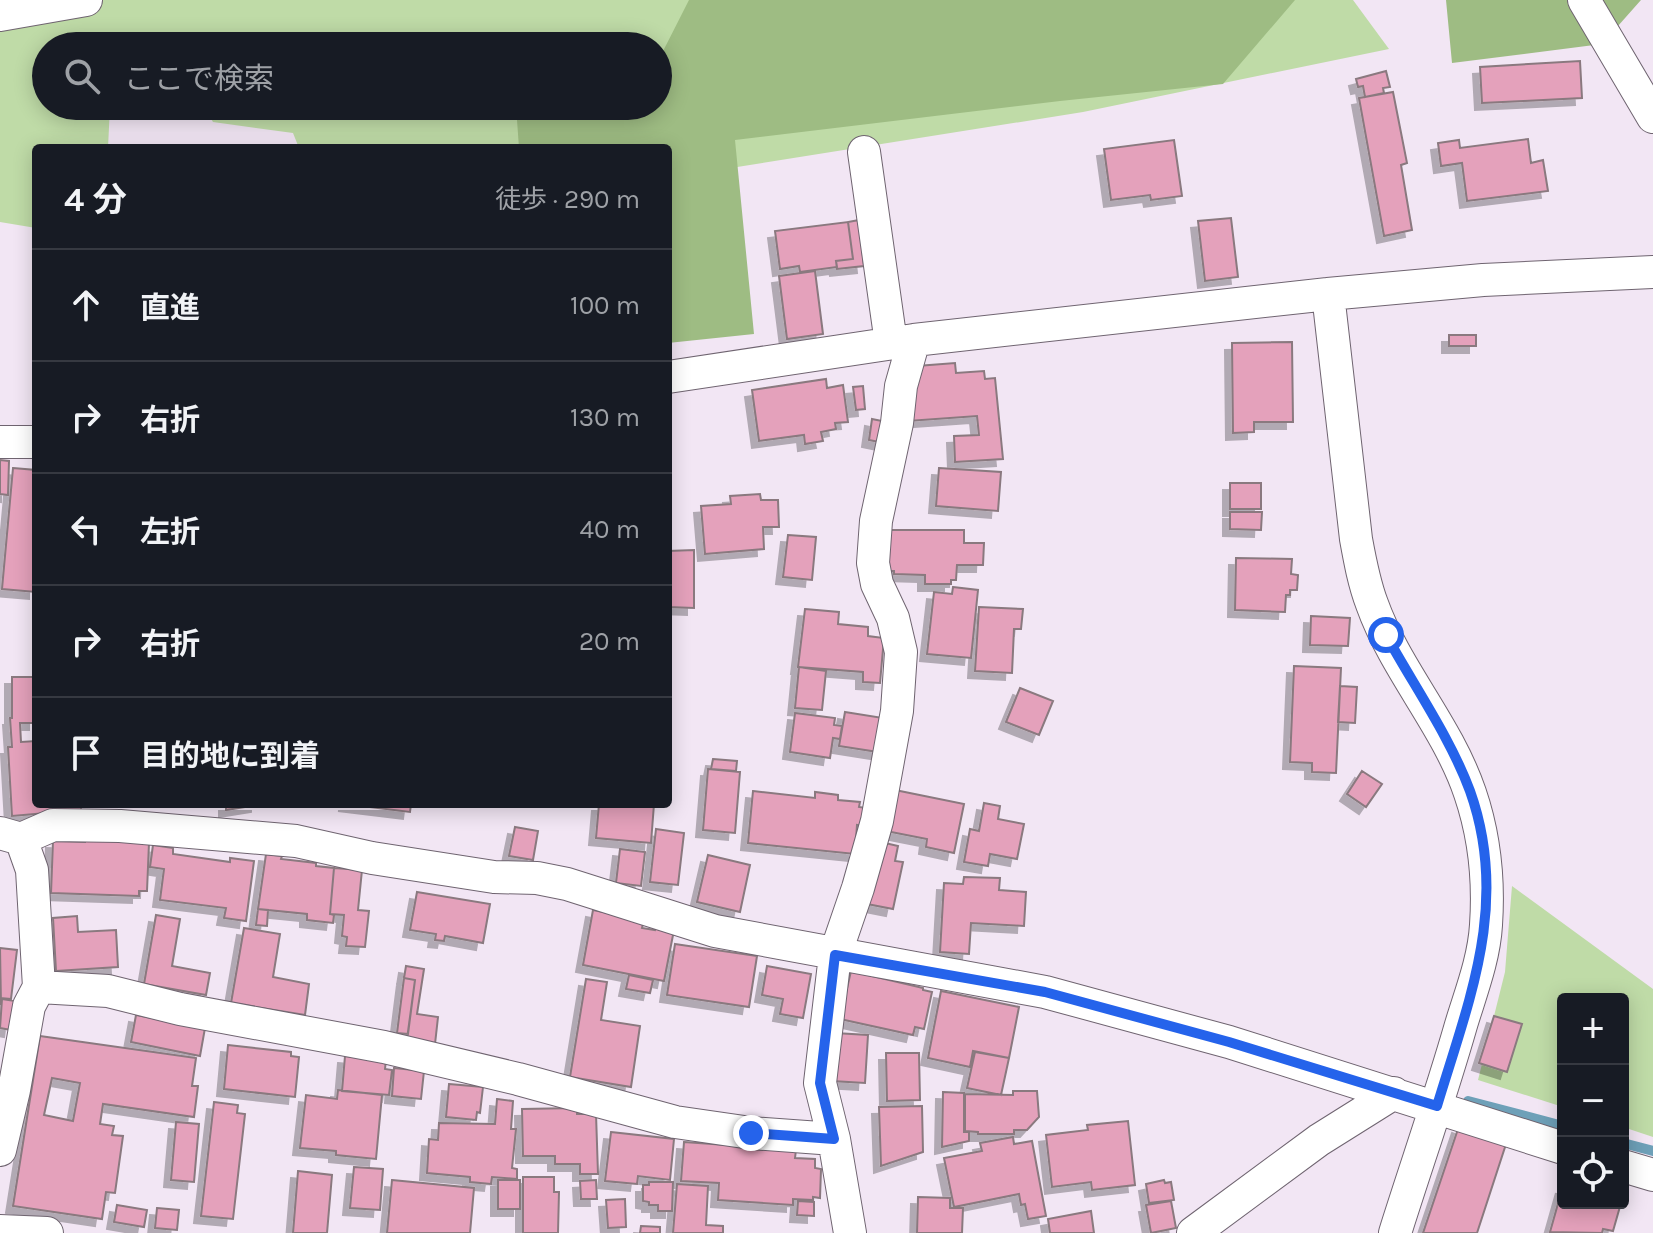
<!DOCTYPE html>
<html lang="ja">
<head>
<meta charset="utf-8">
<style>
	body { margin:0; font-family:Karla,"Noto Sans JP",sans-serif; background:#242831; color:#f1f3f6 }
	.controls { position:absolute; right:24px; bottom:24px; display:grid; overflow:hidden; border-radius:8px; box-shadow:0 4px 20px #0003 }
	.controls button { width:72px; height:72px; display:grid; place-items:center; padding:0; border:0; border-bottom:2px solid #363941; background:#171b24; color:#f1f3f6; font:40px sans-serif }
	.stop { position:absolute; width:24px; height:24px; margin:-18px; border:6px solid #2563eb; border-radius:50%; background:#fff }
	.stop.end { background:#2563eb; border-color:#fff; box-shadow:0 2px 8px #0008 }
	.list { margin:0; padding:0; list-style:none }
	h2 { display:flex; justify-content:space-between; align-items:center; height:104px; margin:0; padding:0 32px; font-size:34px }
	h2 small { font-size:26px; font-weight:400; color:#9ea1a6 }
	.list li { display:grid; grid-template-columns:52px 1fr auto; gap:24px; align-items:center; box-sizing:border-box; height:112px; padding:0 32px; border-top:2px solid #363941 }
	.list b { display:block; font-size:30px; white-space:nowrap }
	.list em { font-size:26px; font-style:normal; color:#9ea1a6 }
	.icon { flex:none; width:44px; height:44px; fill:none; stroke:currentColor; stroke-width:2; stroke-linecap:round; stroke-linejoin:round }
	.map { position:relative; flex:none; width:1653px; height:1233px; overflow:hidden }
	.search { position:absolute; background:#171b24; box-shadow:0 4px 20px #0003; left:32px; top:32px; width:640px; height:88px; display:flex; align-items:center; gap:20px; box-sizing:border-box; padding:0 28px; border-radius:44px; color:#9ea1a6; font-size:30px }
	.panel { position:absolute; background:#171b24; box-shadow:0 4px 20px #0003; left:32px; top:144px; width:640px; height:664px; border-radius:8px }
	.map>svg:first-child { display:block }
	.green { fill:#bfdba7 }
	.forest { fill:#9ebc83 }
	.lines { fill:none; stroke-linecap:round; stroke-linejoin:round }
	.stream { stroke:#6ea0b8; stroke-width:10 }
	.building { fill:#e4a1bb; stroke:#8a797f; stroke-width:2; fill-rule:evenodd; filter:url(#shadow) }
	.minor-casing { stroke:#6f6470; stroke-width:34 }
	.minor { stroke:#fff; stroke-width:32 }
	.route { stroke:#2563eb; stroke-width:10 }
</style>
</head>
<body>
<div class="map">
<svg width="1653" height="1233" viewBox="0 0 1653 1233">
	<defs>
		<filter id="shadow"><feDropShadow dx="-7" dy="7" stdDeviation="0" flood-color="#0004"/></filter>
	</defs>
	<rect width="100%" height="100%" fill="#f2e6f4"/>
	<!-- green -->
	<path class="green" d="M0,0H1353L1389,49L1083,112L668,178V148H299L293,133L213,122L203,106H658V46H46V106H110L108,148H36V228L0,222Z
		M1512,886L1653,989V1137L1623,1127V999H1563V1107L1478,1080L1505,972Z"/>
	<!-- forest -->
	<path class="forest" d="M689,0H1295L1223,84L1060,101L735,140L754,334L668,343V148H519L516,106H658V61Z
		M1446,0H1641L1602,44L1452,63Z"/>
	<g class="lines">
		<!-- stream -->
		<path class="stream" d="M1468,1101L1563,1126
			M1623,1143L1653,1151"/>
	</g>
	<!-- building -->
	<path class="building" d="M1580,61L1582,98L1482,103L1480,67Z
		M1386,71L1390,87L1383,88L1384,93L1365,97L1363,86L1358,87L1356,79Z
		M1393,92L1407,163L1401,165L1412,230L1384,236L1359,98Z
		M1528,139L1531,163L1543,160L1548,191L1467,201L1462,163L1441,166L1438,143L1459,140L1460,148Z
		M1174,140L1182,196L1151,200L1150,195L1111,200L1104,149Z
		M1231,218L1238,277L1205,281L1198,221Z
		M859,220L864,266L837,269L836,261L853,259L848,222Z
		M848,222L853,259L836,261L837,267L800,272L799,266L780,269L775,231Z
		M815,271L823,334L787,339L779,276Z
		M1449,335H1476V346H1449Z
		M1292,342L1293,422H1254V432L1233,433L1232,343Z
		M955,363L956,373L984,371L985,379L995,378L1003,459L955,462L954,436L979,435L977,416L908,421L917,366Z
		M826,379L827,388L843,385L848,422L835,423L836,429L821,432L823,441L805,444L804,435L759,441L752,390Z
		M863,386L865,409L856,410L853,387Z
		M872,419L887,422L884,443L869,440Z
		M0,460L9,461L8,495L0,494Z
		M13,468L36,470V592L2,589Z
		M939,468L1001,472L998,511L936,506Z
		M1230,483H1261V509H1230Z
		M760,494L761,500H778L779,527H763L764,549L705,554L701,506L731,504L730,496Z
		M1230,512H1262L1261,530L1230,529Z
		M884,530H964V543H984L983,565H957L956,580H951V584H925V575L894,574V571H884Z
		M788,535L816,537L812,580L783,577Z
		M694,550V608L668,607V551Z
		M1236,558L1292,559L1291,574L1298,575L1297,590H1290V595H1286L1285,612L1235,610Z
		M953,587L978,590L971,658L927,654L934,592L952,594Z
		M979,607L1023,609L1021,629H1014L1012,673L975,671Z
		M805,609L839,612L838,624L868,627V636L884,638L880,683L863,682V672L798,667Z
		M1311,616L1350,618L1348,646L1310,645Z
		M1294,666L1341,668L1336,773L1312,772V763L1290,762Z
		M799,667L826,671L822,710L795,708Z
		M12,677H36V723H20L21,742L36,741V804H81V810L12,816L8,747H12L10,718H12Z
		M1340,686L1357,687L1355,723L1338,722Z
		M1020,688L1053,701L1039,735L1006,722Z
		M845,712L883,718L878,752L839,746Z
		M795,713L835,718L834,725L842,726L840,739L833,738L830,758L790,752Z
		M713,759L737,761L736,771L711,769Z
		M708,769L740,772L735,833L703,830Z
		M1362,771L1382,784L1366,807L1347,794Z
		M895,790L964,804L954,853L926,847L927,839L886,831Z
		M753,791L815,798V792L838,795V800L860,802L859,807L866,808L864,826L857,825L855,854L748,843Z
		M984,803L1000,806L998,819L1024,824L1017,859L990,854L988,866L964,862L970,829L979,831Z
		M226,804H258V805L226,810Z
		M345,804H411L410,812Z
		M599,804H654L651,843L596,838Z
		M515,827L538,831L533,860L509,856Z
		M656,829L684,833L678,885L650,882Z
		M85,839L149,843L147,891H139V896L51,893L53,841L85,842Z
		M885,843L898,846L895,861L903,862L893,909L867,904Z
		M153,845L173,848V854L230,862V858L254,861L246,921L224,918L226,908L160,900L164,869L150,867Z
		M620,849L645,852L641,886L616,883Z
		M266,854L282,856L281,859L316,863V866L334,868L330,914L334,915L333,923L307,920V914L258,909Z
		M708,855L750,865L740,912L697,902Z
		M334,868L362,870L358,910L369,911L365,947L346,946L347,937L342,936L344,915L330,914Z
		M964,877L1000,878L999,890L1026,892L1024,926L971,923L969,954L940,952L944,883L963,884Z
		M417,892L490,904L483,943L445,936L444,941L435,940L436,934L410,930Z
		M258,909L268,910L267,926L256,925Z
		M593,910L644,920L642,928L655,930L656,926L674,930L664,981L583,965Z
		M156,915L180,919L172,966L210,973L206,995L144,984Z
		M77,916L78,932L116,930L118,967L56,971L53,918Z
		M244,928L280,934L273,977L309,984L305,1015L231,1003Z
		M675,944L757,956L749,1007L667,995Z
		M0,948L17,950L11,999L1,998V1005Z
		M406,966L424,969L417,1014L438,1017L435,1044L407,1039L415,980L404,978Z
		M767,966L811,974L803,1018L780,1014L783,999L762,995Z
		M851,971L923,988V990L932,992L924,1029L915,1027L913,1035L840,1019Z
		M629,975L653,980L650,993L626,989Z
		M404,978L415,980L408,1034L397,1033Z
		M586,979L607,982L601,1020L640,1026L631,1087L570,1077Z
		M941,991L1019,1007L1009,1058L973,1051L970,1067L928,1058Z
		M2,999L15,1001L11,1030L0,1028Z
		M136,1015L205,1028L200,1056L131,1042Z
		M1494,1016L1522,1024L1507,1072L1479,1063Z
		M835,1033L868,1035L865,1083L832,1081Z
		M40,1036L196,1058L192,1086H198L194,1117L103,1104L100,1124L114,1126L112,1135L123,1136L115,1193L106,1192L102,1219L13,1206ZM52,1078L80,1083L73,1121L44,1115Z
		M228,1045L291,1052V1056L299,1057L295,1097L224,1089Z
		M975,1052L1009,1058L1001,1095L967,1088Z
		M886,1053H919L920,1100L887,1101Z
		M345,1056L386,1060L385,1069L392,1070L389,1095L342,1091Z
		M394,1068L424,1071L421,1099L392,1096Z
		M449,1084L483,1087L480,1113L477,1112L476,1120L446,1117Z
		M338,1090L382,1095L376,1159L336,1155V1151L300,1148L306,1095L337,1099Z
		M1013,1091H1037L1039,1117L1027,1130H1014V1134H978V1132L965,1131V1094L1013,1095Z
		M943,1092L964,1093V1132H969V1141L942,1147Z
		M497,1099L513,1101L511,1129H516L512,1168L517,1169V1179L492,1177L491,1184L470,1182V1177L427,1173L429,1139L438,1140L439,1123L495,1124Z
		M214,1102L238,1105L237,1113L245,1114L233,1219L201,1216Z
		M922,1106L923,1152L881,1166L879,1107Z
		M577,1108V1114H596L598,1174H580V1164H555V1156H523L522,1109Z
		M1128,1121L1135,1185L1092,1190L1091,1182L1052,1187L1046,1135L1088,1130L1087,1125Z
		M176,1122L199,1124L194,1182L171,1180Z
		M1459,1126L1506,1144L1477,1233H1423Z
		M611,1132L674,1139L670,1180L638,1176L637,1184L605,1181Z
		M1013,1137L1014,1144L1032,1141L1046,1216L1028,1219L1025,1204L1021,1205L1019,1194L954,1207L944,1158L982,1151L980,1143Z
		M684,1142L796,1150L795,1158L815,1159V1168L821,1169L820,1198L813,1197V1200L793,1199V1205L718,1200L719,1183L681,1181Z
		M354,1167L383,1169L380,1210L350,1208Z
		M298,1171L332,1175L327,1233H293Z
		M523,1177H554V1192H559L558,1233H523Z
		M392,1180L474,1188L470,1233H387Z
		M498,1180H520V1209H498Z
		M596,1180L597,1199H581L580,1181Z
		M1164,1180L1165,1183L1171,1182L1174,1200L1149,1203L1146,1184Z
		M649,1182H673L672,1211H658V1205H649V1202L643,1201V1185H649Z
		M677,1184L708,1186L706,1225L723,1226V1233H673Z
		M1563,1186V1203H1621L1613,1231L1603,1229L1602,1233L1550,1232Z
		M918,1197L950,1198V1208H963L962,1233H917Z
		M625,1199L626,1227L608,1228L606,1200Z
		M798,1201L814,1202V1216L797,1215Z
		M1171,1201L1176,1228L1151,1233L1146,1205Z
		M117,1205L147,1210L144,1227L114,1222Z
		M157,1208L179,1210L177,1230L155,1228Z
		M1091,1211L1094,1233H1050L1048,1219Z
		M641,1226L660,1227V1233H640Z"/>
	<g class="lines">
		<defs>
			<path id="minor" d="M1584,0L1653,117
				M0,15L86,0
				M864,152L891,343
				M1328,294L1356,539C1360,561 1364,583 1372,604C1396,671 1447,725 1470,793C1484,834 1489,881 1486,925C1484,959 1471,992 1461,1025C1441,1095 1417,1163 1395,1233
				M668,377L914,340L1328,294L1483,280L1653,272
				M0,442H36
				M0,833L21,839L53,825L120,826L296,841L372,858L494,877L537,878L567,884L715,931L1045,992L1229,1042L1563,1148
				M39,987L108,991L180,1009L384,1047L518,1079L675,1122L751,1133L834,1139
				M0,1150L14,1090L29,1006L39,987L32,870L21,839
				M1623,1166L1653,1175
				M0,1231L47,1233
				M850,1233L834,1139L820,1083L835,955L858,888L877,821L897,711L901,652L893,618L877,584L873,563L876,521L897,423L901,386L914,340
				M1193,1233L1319,1140L1394,1093"/>
		</defs>
		<!-- minor casing -->
		<use href="#minor" class="minor-casing"/>
		<!-- minor -->
		<use href="#minor" class="minor"/>
	</g>
	<g class="lines">
		<!-- route -->
		<path class="route" d="M751,1133L834,1139L820,1083L835,955L1045,992L1229,1042L1437,1106C1469,1000 1510,903 1470,791C1450,737 1414,686 1386,635"/>
	</g>
</svg>
<div class="controls">
<button>+</button>
<button>−</button>
<button><svg class="icon" aria-label="locate" viewBox="0 0 24 24"><circle cx="12" cy="12" r="6"/><path d="M12 2v4M12 18v4M2 12h4M18 12h4"/></svg></button>
</div>
<div class="stop" style="left:1386px;top:635px"></div>
<div class="stop end" style="left:751px;top:1133px"></div>
<div class="search"><svg class="icon" aria-label="search" viewBox="0 0 24 24"><circle cx="10" cy="10" r="6"/><path d="M15 15l6 6"/></svg>ここで検索</div>
<section class="panel">
<h2>4 分<small>徒歩 · 290 m</small></h2>
<ul class="list">
<li><svg class="icon" aria-label="ahead" viewBox="0 0 24 24"><path d="M12 20V5M6 11l6-6 6 6"/></svg><div><b>直進</b></div><em>100 m</em></li>
<li><svg class="icon" aria-label="right" viewBox="0 0 24 24"><path d="M7 20v-9h11M14 6l5 5-5 5"/></svg><div><b>右折</b></div><em>130 m</em></li>
<li><svg class="icon" aria-label="left" viewBox="0 0 24 24"><path d="M17 20v-9H6M10 6l-5 5 5 5"/></svg><div><b>左折</b></div><em>40 m</em></li>
<li><svg class="icon" aria-label="right" viewBox="0 0 24 24"><path d="M7 20v-9h11M14 6l5 5-5 5"/></svg><div><b>右折</b></div><em>20 m</em></li>
<li><svg class="icon" aria-label="arrive" viewBox="0 0 24 24"><path d="M6 21V4h12l-3 4 3 4H6"/></svg><div><b>目的地に到着</b></div></li>
</ul>
</section>
</div>
</body>
</html>
